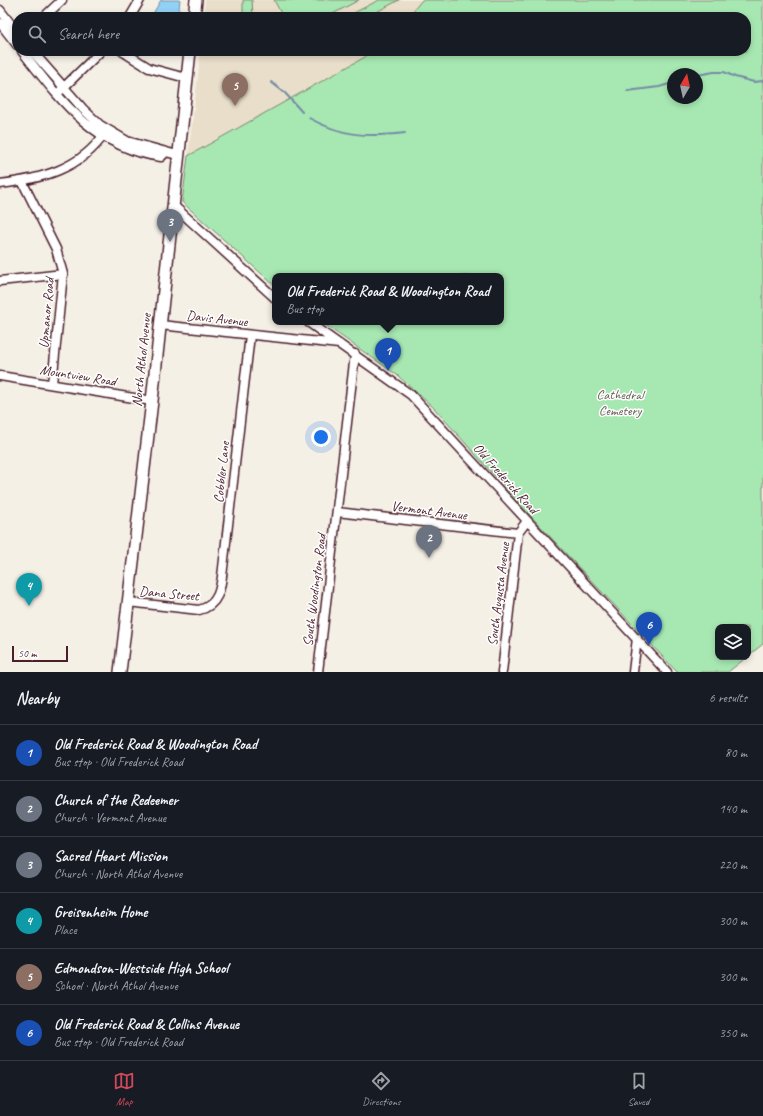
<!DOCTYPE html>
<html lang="en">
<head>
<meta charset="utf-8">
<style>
	body { margin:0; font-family:Caveat,sans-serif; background:#20242c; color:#f1f3f6 }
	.controls { position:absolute; right:12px; bottom:12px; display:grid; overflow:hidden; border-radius:8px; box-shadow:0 2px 6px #0003 }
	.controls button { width:36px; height:36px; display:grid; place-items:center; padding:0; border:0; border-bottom:1px solid #363941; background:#171b24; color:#f1f3f6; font:20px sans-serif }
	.compass { position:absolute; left:667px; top:68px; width:36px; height:36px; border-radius:50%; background:#171b24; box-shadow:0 2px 6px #0003; rotate:9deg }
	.scale { position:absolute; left:12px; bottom:10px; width:56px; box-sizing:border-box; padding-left:4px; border:2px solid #4a1f2b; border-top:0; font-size:11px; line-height:14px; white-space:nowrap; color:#4a1f2b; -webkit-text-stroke:3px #fff; paint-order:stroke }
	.you { position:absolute; left:321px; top:437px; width:14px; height:14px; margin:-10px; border:3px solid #fff; border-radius:50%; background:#1a73e8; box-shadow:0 0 0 6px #1a73e833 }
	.badge { display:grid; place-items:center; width:26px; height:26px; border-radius:50%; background:#d1495b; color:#fff; font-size:13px; font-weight:700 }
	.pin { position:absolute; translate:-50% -33px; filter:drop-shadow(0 1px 2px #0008) }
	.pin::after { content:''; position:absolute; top:21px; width:14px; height:12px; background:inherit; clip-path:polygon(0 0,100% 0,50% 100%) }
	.popup { position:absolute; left:272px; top:273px; width:232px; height:52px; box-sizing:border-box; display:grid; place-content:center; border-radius:8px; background:#171b24; filter:drop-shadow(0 1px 3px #0005); font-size:13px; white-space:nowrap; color:#9ea1a6 }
	.popup b { font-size:15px; color:#f1f3f6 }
	.popup::after { content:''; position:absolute; left:50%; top:100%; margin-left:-8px; border:8px solid transparent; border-top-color:#171b24 }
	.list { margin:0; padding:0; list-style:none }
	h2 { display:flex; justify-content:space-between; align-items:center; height:52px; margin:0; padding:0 16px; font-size:17px }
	h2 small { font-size:13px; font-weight:400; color:#9ea1a6 }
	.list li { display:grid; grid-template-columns:26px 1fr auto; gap:12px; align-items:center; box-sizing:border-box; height:56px; padding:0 16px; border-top:1px solid #363941 }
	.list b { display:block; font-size:15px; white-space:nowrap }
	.list p { margin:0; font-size:13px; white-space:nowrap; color:#9ea1a6 }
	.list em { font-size:13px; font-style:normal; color:#9ea1a6 }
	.icon { flex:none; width:22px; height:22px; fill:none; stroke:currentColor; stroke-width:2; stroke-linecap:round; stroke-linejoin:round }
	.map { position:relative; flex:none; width:763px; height:672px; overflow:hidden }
	.search { position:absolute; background:#171b24; box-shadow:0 2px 6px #0003; left:12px; right:12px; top:12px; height:44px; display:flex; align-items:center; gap:10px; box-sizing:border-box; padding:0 14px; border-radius:16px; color:#9ea1a6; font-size:15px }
	.sheet { height:388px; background:#171b24 }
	nav { display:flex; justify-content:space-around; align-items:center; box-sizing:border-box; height:56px; border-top:1px solid #363941; background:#171b24; font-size:11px; color:#9ea1a6 }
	nav a { display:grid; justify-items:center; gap:2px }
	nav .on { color:#d1495b }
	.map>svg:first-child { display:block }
	.built { fill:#e9dec9 }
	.green { fill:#a7e8b2; stroke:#78846e; fill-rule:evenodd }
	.water { fill:#93d1f4; stroke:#768aa4 }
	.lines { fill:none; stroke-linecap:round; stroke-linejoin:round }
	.stream { stroke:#768aa4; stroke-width:2 }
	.minor-casing { stroke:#4a1f2b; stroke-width:11 }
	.tertiary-casing { stroke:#4a1f2b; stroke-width:14 }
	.minor { stroke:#fff; stroke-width:8 }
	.tertiary { stroke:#fff; stroke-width:11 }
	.labels { text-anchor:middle; stroke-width:3; stroke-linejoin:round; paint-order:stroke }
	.street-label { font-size:14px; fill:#4a1f2b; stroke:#fff }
	.park-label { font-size:14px; fill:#665b54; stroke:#fff }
</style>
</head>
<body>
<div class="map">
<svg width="763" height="672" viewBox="0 0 763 672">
	<rect width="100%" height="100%" fill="#f5f0e6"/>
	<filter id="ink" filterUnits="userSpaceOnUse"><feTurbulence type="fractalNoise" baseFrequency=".025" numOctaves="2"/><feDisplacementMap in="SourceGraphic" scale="8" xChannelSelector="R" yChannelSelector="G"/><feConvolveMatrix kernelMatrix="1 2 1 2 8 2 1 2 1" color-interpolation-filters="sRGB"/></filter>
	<g filter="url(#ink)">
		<!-- built -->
		<path class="built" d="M205,0H422L408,17H204Z
			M201,51H372L365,57L188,156Z"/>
		<!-- green -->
		<path class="green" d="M243,0H252L253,17H243Z
			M274,0H359L327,17H283Z
			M379,0H399L367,17H346Z
			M422,0H763V644L748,656V627H718V657H747L728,672H677L526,511L434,408L397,375L321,322H501V276H275V286L182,202L188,156L365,57L372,51H746V17H408ZM673,74H697V98H673Z"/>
		<!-- water -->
		<path class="water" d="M161,0H180L178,17H151Z"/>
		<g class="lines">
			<!-- stream -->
			<path class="stream" d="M697,75L714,72H724L735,77L754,82L763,81
				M271,82L285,93L302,112
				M627,91L659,87L673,83
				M309,118C343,137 368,137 405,133"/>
			<defs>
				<path id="minor" d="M0,10L17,32
					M44,17L62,0
					M130,17L140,0
					M0,23L17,45
					M22,51C61,101 95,148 161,157L166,152
					M32,51L83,109L100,125L127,141L177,155
					M122,51L149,68L186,78
					M60,91L101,51
					M22,181L56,249L63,274L52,384
					M0,184C41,179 81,169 105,133
					M173,205L275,298
					M0,281L63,274
					M308,322L411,395L667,672
					M160,325L339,344
					M0,376L152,401
					M337,512L518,533
					M128,602L199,610C220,605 221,586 223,568L250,335
					M318,672L355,354
					M502,672L518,533L527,521
					M633,672L637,638"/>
				<path id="tertiary" d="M194,17L196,0
					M120,672L152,401L190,51"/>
			</defs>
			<!-- minor casing -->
			<use href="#minor" class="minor-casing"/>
			<!-- tertiary casing -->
			<use href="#tertiary" class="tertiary-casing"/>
			<!-- minor -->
			<use href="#minor" class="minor"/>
			<!-- tertiary -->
			<use href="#tertiary" class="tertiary"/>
		</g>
	</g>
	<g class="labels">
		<!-- street labels -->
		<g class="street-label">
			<text transform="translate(46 313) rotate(-85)" y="5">Upmanor Road</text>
			<text transform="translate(217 318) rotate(6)" y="5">Davis Avenue</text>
			<text transform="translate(141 360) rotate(-84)" y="5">North Athol Avenue</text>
			<text transform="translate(78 375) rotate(9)" y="5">Mountview Road</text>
			<text transform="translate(221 472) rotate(-84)" y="5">Cobbler Lane</text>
			<text transform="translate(506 478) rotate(48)" y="5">Old Frederick Road</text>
			<text transform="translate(429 510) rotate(7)" y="5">Vermont Avenue</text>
			<text transform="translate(314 590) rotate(-83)" y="5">South Woodington Road</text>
			<text transform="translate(169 593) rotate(5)" y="5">Dana Street</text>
			<text transform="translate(498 594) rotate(-83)" y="5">South Augusta Avenue</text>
		</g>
		<!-- park labels -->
		<g class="park-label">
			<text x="620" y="399">Cathedral<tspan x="620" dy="16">Cemetery</tspan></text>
		</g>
	</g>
</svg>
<div class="controls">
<button><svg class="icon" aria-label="layers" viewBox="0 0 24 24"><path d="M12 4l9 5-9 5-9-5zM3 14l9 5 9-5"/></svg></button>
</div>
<svg class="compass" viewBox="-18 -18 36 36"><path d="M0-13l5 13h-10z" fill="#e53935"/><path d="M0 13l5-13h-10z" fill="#9ea1a6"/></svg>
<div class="scale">50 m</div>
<div class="you"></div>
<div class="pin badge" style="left:388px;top:371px;background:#1a4fb4">1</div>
<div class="popup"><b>Old Frederick Road &amp; Woodington Road</b>Bus stop</div>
<div class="pin badge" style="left:429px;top:558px;background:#6b7280">2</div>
<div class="pin badge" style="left:170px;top:242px;background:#6b7280">3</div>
<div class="pin badge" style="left:29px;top:606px;background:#0f9aa8">4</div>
<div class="pin badge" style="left:235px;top:106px;background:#8d6e63">5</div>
<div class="pin badge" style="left:649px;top:645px;background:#1a4fb4">6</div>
<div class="search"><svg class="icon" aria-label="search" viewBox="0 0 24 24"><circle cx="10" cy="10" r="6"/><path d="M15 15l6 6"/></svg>Search here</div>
</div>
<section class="sheet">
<h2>Nearby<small>6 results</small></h2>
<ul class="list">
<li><span class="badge" style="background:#1a4fb4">1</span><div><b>Old Frederick Road &amp; Woodington Road</b><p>Bus stop · Old Frederick Road</p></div><em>80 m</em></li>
<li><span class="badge" style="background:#6b7280">2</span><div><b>Church of the Redeemer</b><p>Church · Vermont Avenue</p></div><em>140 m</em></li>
<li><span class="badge" style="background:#6b7280">3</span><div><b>Sacred Heart Mission</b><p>Church · North Athol Avenue</p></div><em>220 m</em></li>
<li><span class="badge" style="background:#0f9aa8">4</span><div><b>Greisenheim Home</b><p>Place</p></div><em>300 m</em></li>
<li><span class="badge" style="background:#8d6e63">5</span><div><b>Edmondson-Westside High School</b><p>School · North Athol Avenue</p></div><em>300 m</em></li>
<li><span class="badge" style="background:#1a4fb4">6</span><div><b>Old Frederick Road &amp; Collins Avenue</b><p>Bus stop · Old Frederick Road</p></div><em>350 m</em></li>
</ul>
</section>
<nav>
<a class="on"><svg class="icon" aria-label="map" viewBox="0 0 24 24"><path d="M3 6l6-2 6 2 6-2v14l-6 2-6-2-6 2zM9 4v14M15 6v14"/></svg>Map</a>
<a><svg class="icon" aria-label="directions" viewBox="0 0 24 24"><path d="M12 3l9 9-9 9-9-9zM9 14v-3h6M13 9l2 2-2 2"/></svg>Directions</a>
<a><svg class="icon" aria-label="saved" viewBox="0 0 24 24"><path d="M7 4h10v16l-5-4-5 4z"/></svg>Saved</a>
</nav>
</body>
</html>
